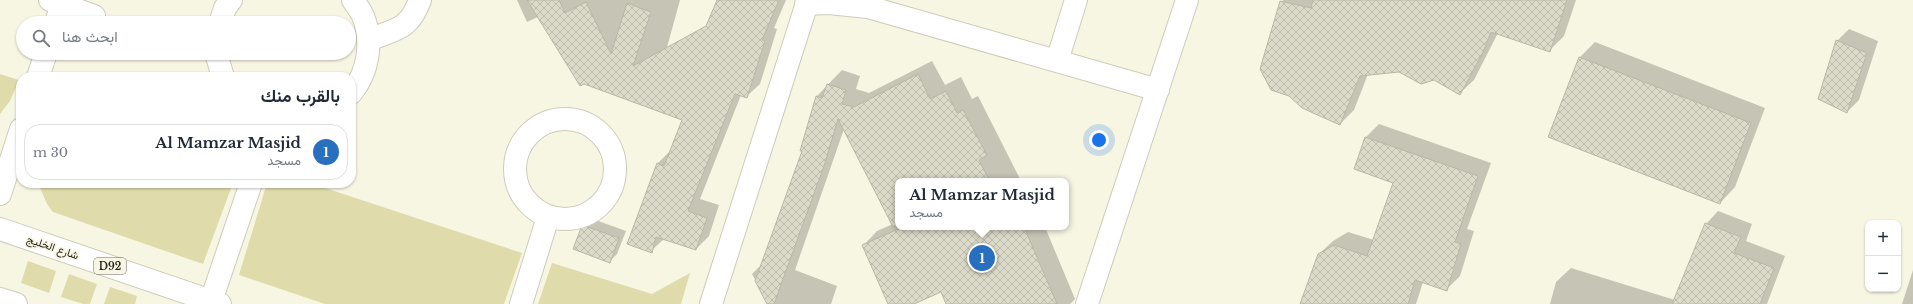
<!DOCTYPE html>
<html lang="ar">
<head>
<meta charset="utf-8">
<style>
	body { margin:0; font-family:"Libre Baskerville",Vazirmatn,serif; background:#f2f2f3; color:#1f2937; direction:rtl }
	.controls { position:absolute; right:12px; bottom:12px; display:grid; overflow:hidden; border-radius:8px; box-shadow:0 1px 3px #0004 }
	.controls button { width:36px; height:36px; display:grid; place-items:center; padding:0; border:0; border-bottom:1px solid #e0e1e3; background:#fff; color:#1f2937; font:20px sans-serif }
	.you { position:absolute; left:1099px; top:140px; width:14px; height:14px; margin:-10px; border:3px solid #fff; border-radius:50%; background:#1a73e8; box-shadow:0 0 0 6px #1a73e833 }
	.badge { display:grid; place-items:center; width:26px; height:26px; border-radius:50%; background:#296fc0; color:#fff; font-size:13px; font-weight:700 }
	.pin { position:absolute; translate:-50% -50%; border:2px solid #fff; box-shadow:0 1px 4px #0006 }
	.popup { position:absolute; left:895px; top:178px; width:174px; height:52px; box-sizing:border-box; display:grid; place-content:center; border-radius:8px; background:#fff; filter:drop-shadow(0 1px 3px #0005); font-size:13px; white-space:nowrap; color:#747a83 }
	.popup b { font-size:15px; color:#1f2937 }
	.popup::after { content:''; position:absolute; left:50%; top:100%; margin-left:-8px; border:8px solid transparent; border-top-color:#fff }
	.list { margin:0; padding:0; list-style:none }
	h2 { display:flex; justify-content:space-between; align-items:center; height:52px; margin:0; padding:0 16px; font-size:17px }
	h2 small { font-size:13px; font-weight:400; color:#747a83 }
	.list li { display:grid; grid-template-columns:26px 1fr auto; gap:12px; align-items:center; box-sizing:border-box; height:56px; margin:0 8px 8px; padding:0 8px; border:1px solid #e0e1e3; border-radius:16px }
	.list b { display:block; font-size:15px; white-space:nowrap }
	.list p { margin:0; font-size:13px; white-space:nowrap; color:#747a83 }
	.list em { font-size:13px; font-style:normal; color:#747a83 }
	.icon { flex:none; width:22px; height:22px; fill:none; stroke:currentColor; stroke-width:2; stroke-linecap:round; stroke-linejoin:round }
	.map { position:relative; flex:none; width:1913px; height:304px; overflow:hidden; direction:ltr }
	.search { position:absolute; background:#fff; box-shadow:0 1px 3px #0004; left:16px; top:16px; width:340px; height:44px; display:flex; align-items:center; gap:10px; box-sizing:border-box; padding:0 14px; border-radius:22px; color:#747a83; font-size:15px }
	.panel { position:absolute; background:#fff; box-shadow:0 1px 3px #0004; left:16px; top:72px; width:340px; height:116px; border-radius:16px; direction:rtl }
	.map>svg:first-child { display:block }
	.grass { fill:#dfdbaa }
	.shadow { fill:#0003 }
	.building { fill:url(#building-cross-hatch); stroke:#b9b8a7 }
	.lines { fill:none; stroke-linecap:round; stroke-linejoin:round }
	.minor-casing { stroke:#cdccba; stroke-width:24 }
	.major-casing { stroke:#cdccba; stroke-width:24 }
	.minor { stroke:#fff; stroke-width:22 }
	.major { stroke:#fff; stroke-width:22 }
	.labels { text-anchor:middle; stroke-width:3.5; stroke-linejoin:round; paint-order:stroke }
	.shield { fill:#f7f6e3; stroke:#65655a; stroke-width:1 }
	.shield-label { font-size:10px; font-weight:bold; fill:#272720 }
	.street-label { font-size:11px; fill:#272720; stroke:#f7f6e3 }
</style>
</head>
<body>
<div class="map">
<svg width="1913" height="304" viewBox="0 0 1913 304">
	<defs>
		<pattern id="building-cross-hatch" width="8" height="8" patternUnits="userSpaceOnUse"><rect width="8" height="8" fill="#dcdbc9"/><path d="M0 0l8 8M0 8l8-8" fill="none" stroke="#bdbcac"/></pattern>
	</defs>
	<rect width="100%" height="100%" fill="#f7f6e3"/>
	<!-- grass -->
	<path class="grass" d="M0,74L19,80L10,101L0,114Z
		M38,183H233L203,264L53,212L47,204Z
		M267,183H310L522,253L504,304H325L239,275Z
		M28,261L56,271L49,293L21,283Z
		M552,263L652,294L690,273L681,304H538Z
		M69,274L97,284L90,304H83L61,297Z
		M110,287L137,296L135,304H104Z"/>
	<!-- shadow -->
	<path class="shadow" d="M517,0H680L655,91L538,17L527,22Z
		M718,0H786L774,28L777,29L760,84L747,96L741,95L700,199L719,205L709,236L696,249L664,239L651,251L657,164L670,151L684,120Z
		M1283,0H1576L1564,36L1550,50L1498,33L1474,80L1459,94L1434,78L1399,71L1368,74L1354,110L1340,124L1261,69Z
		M1849,29L1878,41L1859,100L1847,112L1837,41Z
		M1595,42L1765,108L1735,187L1720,203L1549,137L1580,57Z
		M932,61L945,85L961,77L972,99L978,96L1021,181H898V227H1045L1075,299L1070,304H947L941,291L911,304H889L863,246L877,231L893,224L844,129L795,270L837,286L831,304H768L752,274L762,264L803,151L817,96L842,70L860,76L856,89L869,93Z
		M1379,124L1491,163L1467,229L1474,231L1460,276L1447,289L1423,282L1416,304H1301L1319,254L1333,241L1348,232L1374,240L1394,182L1355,169L1366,137Z
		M1718,211L1752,224L1746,241L1785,256L1767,304H1550L1556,282L1571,268L1675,300L1706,224Z
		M590,218L626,231L617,254L610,261L575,248L583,225Z
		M1913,270V304H1902Z"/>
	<!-- building -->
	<path class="building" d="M527,0H559L565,13L586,2L611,54L627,3L651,12L633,66L706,26L717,0H779L762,40L765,41L747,98L735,94L688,211L707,218L696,250L656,237L652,253L627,244L657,163L664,166L682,120L584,84L580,86Z
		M1313,0H1567L1550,52L1491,32L1483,52L1460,95L1434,80L1421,84L1399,72L1360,76L1340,125L1302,108L1289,96L1271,90L1260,69L1280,1L1311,8Z
		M1836,40L1867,53L1847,113L1818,99Z
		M1579,57L1751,123L1720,204L1548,137Z
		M918,74L930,99L946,91L957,113L963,110L987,155L979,160L988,178L983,181H898V225L893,227L838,119L824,166L774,304H767L755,281L802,151H800L816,96L822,98L827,84L846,90L842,104L854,107Z
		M1365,137L1478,176L1455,242L1461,244L1447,291L1415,280L1408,304H1300L1318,254L1334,245L1367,256L1393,183L1354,169Z
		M1705,223L1741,237L1734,253L1774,268L1760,304H1672Z
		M582,225L619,238L610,263L573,249Z
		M903,227H1024L1057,304H946L941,292L914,304H888L862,245Z"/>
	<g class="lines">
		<defs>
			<path id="minor" d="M50,0L94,16
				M806,4L829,3L868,7L1158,90
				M56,23L62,4
				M220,23L225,8L231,0
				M368,40C396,29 409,30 420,0
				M216,53L223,77
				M1057,61L1076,0
				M38,77L46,53
				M351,93C369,72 373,41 363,16C361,11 356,5 353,0
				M515 169a50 50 0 1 1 100 0a50 50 0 1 1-100 0Z
				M0,194L21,129
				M211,301L251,183
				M521,304L548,217
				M711,304L808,0
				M1087,304L1187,0"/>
			<path id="major" d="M0,229L220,304
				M0,299L16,304"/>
		</defs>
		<!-- minor casing -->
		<use href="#minor" class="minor-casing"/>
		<!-- major casing -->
		<use href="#major" class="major-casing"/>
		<!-- minor -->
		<use href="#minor" class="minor"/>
		<!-- major -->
		<use href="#major" class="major"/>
	</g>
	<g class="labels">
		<!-- shield labels -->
		<rect class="shield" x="94" y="258" width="32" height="16" rx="3"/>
		<g class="shield-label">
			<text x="110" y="270">D92</text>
		</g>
		<!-- street labels -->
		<g class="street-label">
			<text transform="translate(53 247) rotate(19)" y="4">شارع الخليج</text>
		</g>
	</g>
</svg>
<div class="controls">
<button>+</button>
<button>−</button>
</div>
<div class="you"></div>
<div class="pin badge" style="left:982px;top:258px">1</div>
<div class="popup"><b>Al Mamzar Masjid</b>مسجد</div>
<div class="search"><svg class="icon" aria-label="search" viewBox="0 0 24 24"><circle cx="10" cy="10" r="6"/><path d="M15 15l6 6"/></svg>ابحث هنا</div>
<section class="panel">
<h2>بالقرب منك<small></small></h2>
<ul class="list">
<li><span class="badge">1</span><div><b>Al Mamzar Masjid</b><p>مسجد</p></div><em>30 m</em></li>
</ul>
</section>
</div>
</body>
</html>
